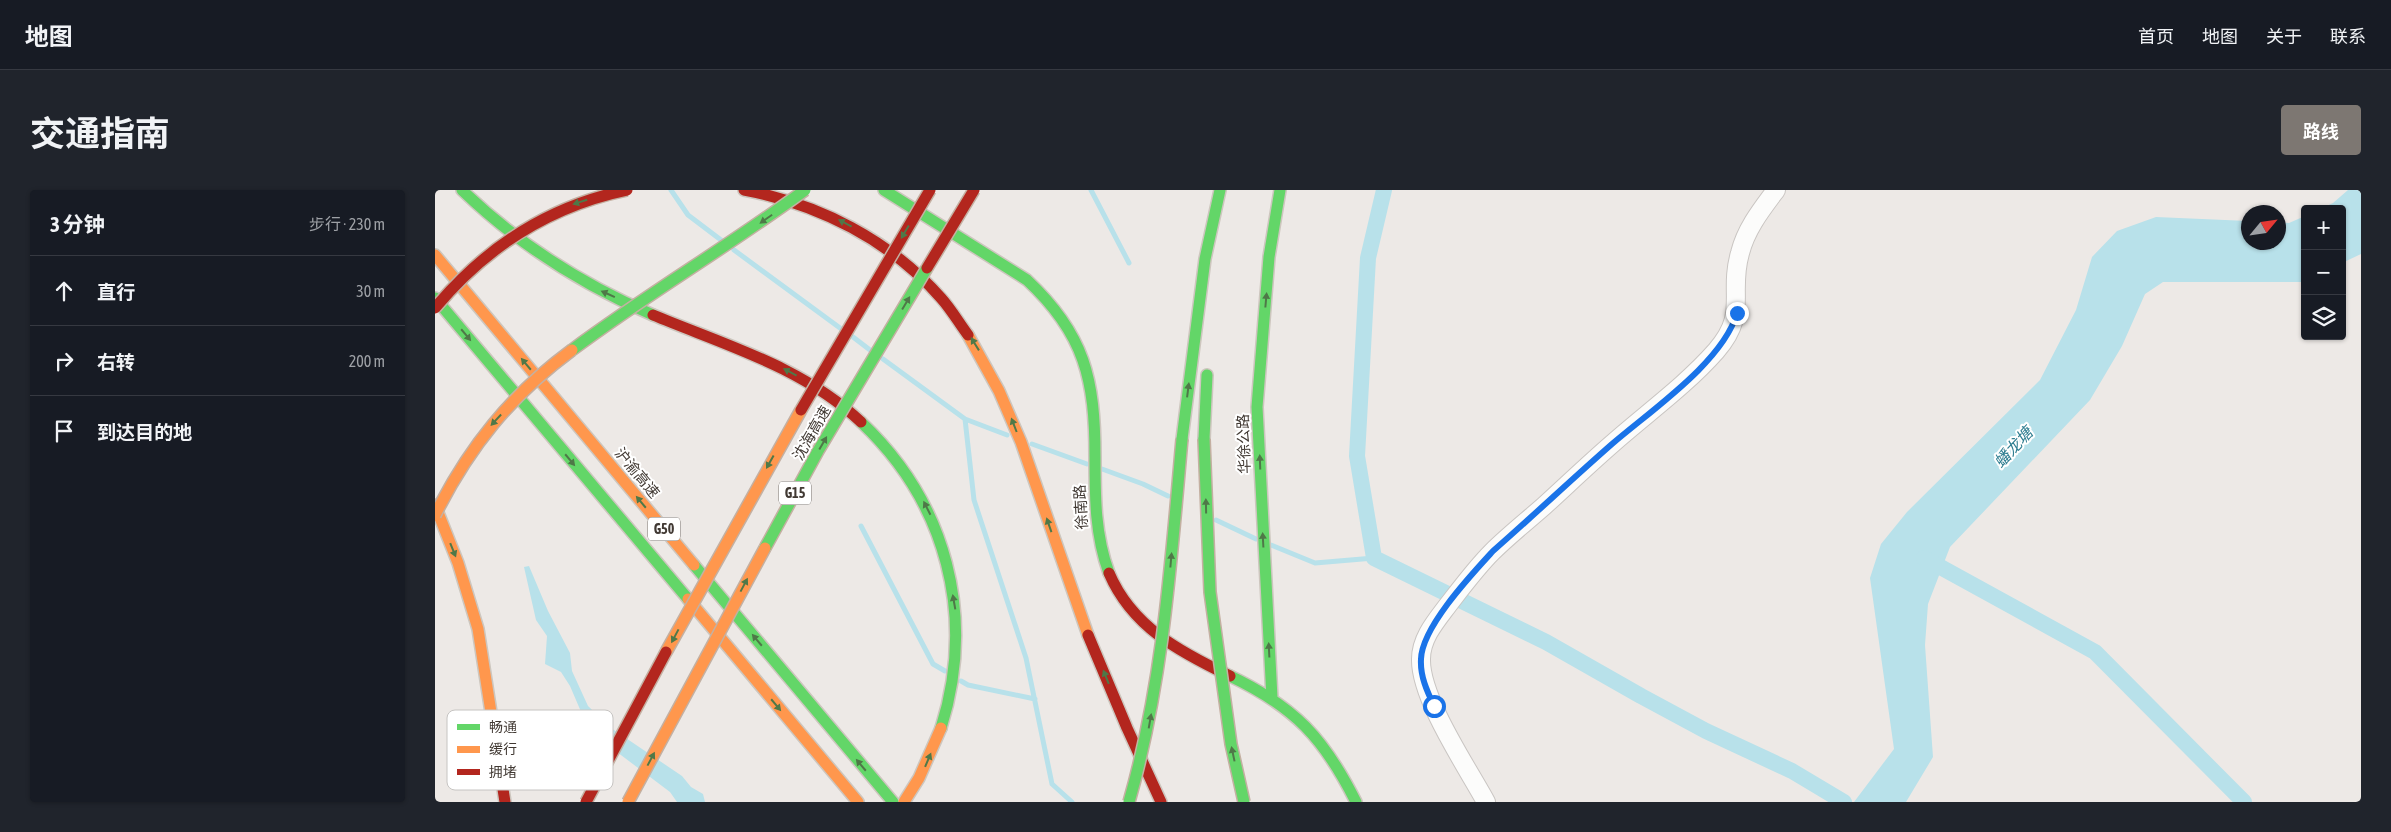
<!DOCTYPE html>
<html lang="zh">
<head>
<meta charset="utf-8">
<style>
	body { margin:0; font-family:"Asap Condensed","Noto Sans SC",sans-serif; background:#20242c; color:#f1f3f6 }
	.controls { position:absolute; right:15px; top:15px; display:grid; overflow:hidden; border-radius:5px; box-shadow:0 1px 4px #0004 }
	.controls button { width:45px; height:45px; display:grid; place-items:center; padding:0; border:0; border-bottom:1px solid #363941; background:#171b24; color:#f1f3f6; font:25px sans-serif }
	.compass { position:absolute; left:1806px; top:15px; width:45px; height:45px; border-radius:50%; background:#171b24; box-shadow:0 1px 4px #0004; rotate:61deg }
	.stop { position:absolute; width:15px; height:15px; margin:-11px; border:4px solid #1a73e8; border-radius:50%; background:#fff }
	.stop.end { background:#1a73e8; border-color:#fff; box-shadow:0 1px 5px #0008 }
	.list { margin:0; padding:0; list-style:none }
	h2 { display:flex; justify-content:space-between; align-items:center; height:65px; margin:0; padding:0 20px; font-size:21px }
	h2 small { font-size:16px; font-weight:400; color:#9ea1a6 }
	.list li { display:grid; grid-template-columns:32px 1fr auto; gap:15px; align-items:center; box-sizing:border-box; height:70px; padding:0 20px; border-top:1px solid #363941 }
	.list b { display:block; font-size:19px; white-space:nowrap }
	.list em { font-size:16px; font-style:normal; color:#9ea1a6 }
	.icon { flex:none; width:28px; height:28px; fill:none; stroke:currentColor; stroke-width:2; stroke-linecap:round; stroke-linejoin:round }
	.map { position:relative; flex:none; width:1926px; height:612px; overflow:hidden; border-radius:5px }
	header { display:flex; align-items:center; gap:30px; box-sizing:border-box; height:70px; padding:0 25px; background:#171b24; border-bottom:1px solid #363941 }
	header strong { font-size:24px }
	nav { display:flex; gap:28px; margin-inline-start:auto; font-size:18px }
	.intro { display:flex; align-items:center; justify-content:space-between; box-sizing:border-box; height:120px; padding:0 30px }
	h1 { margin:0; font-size:35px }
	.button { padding:12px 22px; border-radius:5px; background:#7d7772; color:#fff; font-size:18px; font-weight:700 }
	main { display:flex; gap:30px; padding:0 30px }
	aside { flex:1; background:#171b24; border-radius:5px; box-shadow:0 1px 4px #0004 }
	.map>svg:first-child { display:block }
	.water { fill:#b8e1ea }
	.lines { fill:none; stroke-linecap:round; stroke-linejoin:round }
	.stream { stroke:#b8e1ea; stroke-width:5 }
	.canal { stroke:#b8e1ea; stroke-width:16 }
	.street-casing { stroke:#c9c5c2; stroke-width:20 }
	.fast-casing { stroke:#cdc6be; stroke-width:14 }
	.slow-casing { stroke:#cdc6be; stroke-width:14 }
	.jam-casing { stroke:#cdc6be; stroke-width:14 }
	.street { stroke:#fcfcfb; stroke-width:18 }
	.fast { stroke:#63d668; stroke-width:11 }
	.slow { stroke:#ff974d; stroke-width:11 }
	.jam { stroke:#b3261e; stroke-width:11 }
	.fast-bridge-casing { stroke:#c4b0a2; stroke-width:14; stroke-linecap:butt }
	.slow-bridge-casing { stroke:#c4b0a2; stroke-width:14; stroke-linecap:butt }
	.jam-bridge-casing { stroke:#c4b0a2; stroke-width:14; stroke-linecap:butt }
	.fast-bridge { stroke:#63d668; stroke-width:11 }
	.slow-bridge { stroke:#ff974d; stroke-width:11 }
	.jam-bridge { stroke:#b3261e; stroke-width:11 }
	.oneway { fill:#4f7848 }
	.route { stroke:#1a73e8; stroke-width:6 }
	.labels { text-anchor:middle; stroke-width:4; stroke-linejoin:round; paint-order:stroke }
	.shield { fill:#fff; stroke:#7a7470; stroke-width:1 }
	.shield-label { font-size:14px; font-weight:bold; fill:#413933 }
	.street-label { font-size:15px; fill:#413933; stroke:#fff }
	.water-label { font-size:16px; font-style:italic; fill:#2e7d90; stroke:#fff }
	.key { fill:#fff; stroke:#c6c4c2; stroke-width:1 }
	.key-label { font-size:14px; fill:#413933 }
</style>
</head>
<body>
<header>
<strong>地图</strong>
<nav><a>首页</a><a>地图</a><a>关于</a><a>联系</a></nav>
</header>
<div class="intro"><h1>交通指南</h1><a class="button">路线</a></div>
<main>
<aside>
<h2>3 分钟<small>步行 · 230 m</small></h2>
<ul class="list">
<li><svg class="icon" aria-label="ahead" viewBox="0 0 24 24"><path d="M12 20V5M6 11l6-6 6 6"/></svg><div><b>直行</b></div><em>30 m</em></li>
<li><svg class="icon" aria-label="right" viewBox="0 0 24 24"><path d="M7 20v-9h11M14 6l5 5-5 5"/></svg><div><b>右转</b></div><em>200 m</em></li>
<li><svg class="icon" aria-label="arrive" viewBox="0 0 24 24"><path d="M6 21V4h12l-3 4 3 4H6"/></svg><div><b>到达目的地</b></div></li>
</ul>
</aside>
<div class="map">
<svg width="1926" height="612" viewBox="0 0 1926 612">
	<rect width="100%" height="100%" fill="#ede9e6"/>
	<!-- water -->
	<path class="water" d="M1913,0H1926V64L1907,73V19H1885L1898,13Z
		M1870,26V92H1728L1710,104L1687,156L1655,210L1515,357L1493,414L1490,455L1498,567L1471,612H1419L1459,559L1435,388L1446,354L1472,322L1605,190L1641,120L1657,67L1682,41L1721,27L1813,31L1814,52H1844V32L1854,33Z
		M94,376L113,421L135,463L137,481L153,516L176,538L247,586L256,597L268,604L270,612H242L235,602L166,550L147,524L135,496L126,482L110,474L112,446L101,430L89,377Z"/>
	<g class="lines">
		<!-- stream -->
		<path class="stream" d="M236,0L253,25L286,50
			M656,0L694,73
			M299,60L405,138
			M418,147L435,160
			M448,169L530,229L572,245
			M530,229L539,310L591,468L617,594L637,612
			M597,254L652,274
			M667,279L708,294L733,306
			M781,330L821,349
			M426,336L498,474L510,481
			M836,355L880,373L939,368
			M526,491L533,495L600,509"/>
		<!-- canal -->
		<path class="canal" d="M949,0L933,68L922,266L939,368L1111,452L1206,506L1271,541L1357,581L1409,612
			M1489,368L1660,462L1809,612"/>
		<defs>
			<path id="street" d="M1051,612C1032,577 985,508 986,469C986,448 1001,431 1013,415C1027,397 1041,378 1057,362C1073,346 1092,331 1109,316C1132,295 1154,274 1177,254C1212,223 1250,196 1281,161C1314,123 1293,105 1305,63C1311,39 1326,20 1341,0"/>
			<path id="fast" d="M27,0C83,54 146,94 218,125
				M449,0L592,90C650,144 660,190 660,267C660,307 660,345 674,383
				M0,108L253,409
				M426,232C512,313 541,426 506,538
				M747,249L770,69L785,0
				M769,249L772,185
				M259,375L458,612
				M795,486C860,517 889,548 921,612
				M837,508L822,217L834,67L845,0"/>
			<path id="slow" d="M0,65L259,375
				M533,145L564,201L586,252L653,445
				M0,315L23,373L43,439L60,548
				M253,409L423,612
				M469,612L484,588L506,538"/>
			<path id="jam" d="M309,0C384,14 455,50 506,108C516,119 524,133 533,145
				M218,125C290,155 368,177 426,232
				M674,383C697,437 745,462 795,486
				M653,445L692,538L726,612
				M60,548L70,612"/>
		</defs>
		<!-- street casing -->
		<use href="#street" class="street-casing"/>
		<!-- fast casing -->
		<use href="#fast" class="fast-casing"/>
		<!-- slow casing -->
		<use href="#slow" class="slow-casing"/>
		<!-- jam casing -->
		<use href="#jam" class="jam-casing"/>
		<!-- street -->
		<use href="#street" class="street"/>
		<!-- fast -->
		<use href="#fast" class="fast"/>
		<!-- slow -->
		<use href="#slow" class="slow"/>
		<!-- jam -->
		<use href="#jam" class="jam"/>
		<defs>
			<path id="fast-bridge" d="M137,160C212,104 294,56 370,0
				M769,249L775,402L796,554L809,612
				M330,358L383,261L492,78
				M694,612C728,493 736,372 747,249"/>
			<path id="slow-bridge" d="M0,325C34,257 76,205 137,160
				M231,462L366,220
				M193,612L330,358"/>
			<path id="jam-bridge" d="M492,78L539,0
				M0,118C51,57 114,16 192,0
				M366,220L495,0
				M151,612L231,462"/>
		</defs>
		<!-- fast-bridge casing -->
		<use href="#fast-bridge" class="fast-bridge-casing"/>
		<!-- slow-bridge casing -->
		<use href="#slow-bridge" class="slow-bridge-casing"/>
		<!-- jam-bridge casing -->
		<use href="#jam-bridge" class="jam-bridge-casing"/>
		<!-- fast-bridge -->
		<use href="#fast-bridge" class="fast-bridge"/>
		<!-- slow-bridge -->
		<use href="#slow-bridge" class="slow-bridge"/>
		<!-- jam-bridge -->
		<use href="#jam-bridge" class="jam-bridge"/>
	</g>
	<!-- one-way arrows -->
	<defs><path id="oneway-solid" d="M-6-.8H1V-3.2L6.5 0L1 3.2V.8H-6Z" transform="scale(1.25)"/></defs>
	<g class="oneway">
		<use href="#oneway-solid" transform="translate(145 12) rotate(163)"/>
		<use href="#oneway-solid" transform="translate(331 29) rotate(145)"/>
		<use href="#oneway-solid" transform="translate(410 33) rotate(-152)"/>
		<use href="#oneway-solid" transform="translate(470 42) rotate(121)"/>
		<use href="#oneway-solid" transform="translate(173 104) rotate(-156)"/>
		<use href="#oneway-solid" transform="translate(831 110) rotate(-85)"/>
		<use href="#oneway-solid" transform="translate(471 113) rotate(-59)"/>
		<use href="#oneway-solid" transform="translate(31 145) rotate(50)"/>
		<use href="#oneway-solid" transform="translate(540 154) rotate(-122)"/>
		<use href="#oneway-solid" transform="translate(91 174) rotate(-130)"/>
		<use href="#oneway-solid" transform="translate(355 182) rotate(-152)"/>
		<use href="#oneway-solid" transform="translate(753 200) rotate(-83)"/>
		<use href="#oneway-solid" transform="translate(61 230) rotate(133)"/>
		<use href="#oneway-solid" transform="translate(579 235) rotate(-111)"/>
		<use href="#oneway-solid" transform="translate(388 253) rotate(-60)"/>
		<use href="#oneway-solid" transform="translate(135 270) rotate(50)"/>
		<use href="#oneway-solid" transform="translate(335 272) rotate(119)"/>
		<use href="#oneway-solid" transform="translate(825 272) rotate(-92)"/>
		<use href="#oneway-solid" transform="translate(206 312) rotate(-130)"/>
		<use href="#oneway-solid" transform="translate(771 316) rotate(-91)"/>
		<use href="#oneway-solid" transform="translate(492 318) rotate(-117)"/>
		<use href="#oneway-solid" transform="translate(614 335) rotate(-109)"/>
		<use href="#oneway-solid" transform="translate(828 350) rotate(-93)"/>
		<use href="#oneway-solid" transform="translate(18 360) rotate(68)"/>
		<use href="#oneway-solid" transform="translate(736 370) rotate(-85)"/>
		<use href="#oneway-solid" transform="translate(309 395) rotate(-62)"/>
		<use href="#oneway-solid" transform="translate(519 412) rotate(-100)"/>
		<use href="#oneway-solid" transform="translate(240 446) rotate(118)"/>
		<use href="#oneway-solid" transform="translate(322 450) rotate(-130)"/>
		<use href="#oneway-solid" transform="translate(834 460) rotate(-93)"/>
		<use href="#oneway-solid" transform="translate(671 487) rotate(-112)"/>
		<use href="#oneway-solid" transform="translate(341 515) rotate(50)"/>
		<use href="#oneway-solid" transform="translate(715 531) rotate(-80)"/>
		<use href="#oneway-solid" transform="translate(798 564) rotate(-102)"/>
		<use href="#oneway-solid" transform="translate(216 569) rotate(-62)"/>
		<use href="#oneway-solid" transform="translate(493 570) rotate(-67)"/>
		<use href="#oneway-solid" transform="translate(426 575) rotate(-130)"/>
	</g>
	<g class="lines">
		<!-- route -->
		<path class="route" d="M999,516C992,501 985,486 986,469C987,437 1036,385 1058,361C1098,326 1137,289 1177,254C1215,221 1288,172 1302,123"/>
	</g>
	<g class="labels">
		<!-- shield labels -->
		<g class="shield">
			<rect x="344" y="291.5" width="32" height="23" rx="4"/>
			<rect x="213" y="327.5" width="32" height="23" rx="4"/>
		</g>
		<g class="shield-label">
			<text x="360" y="308">G15</text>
			<text x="229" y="344">G50</text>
		</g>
		<!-- street labels -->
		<g class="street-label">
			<text transform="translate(377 243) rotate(-60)" y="5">沈海高速</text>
			<text transform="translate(809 254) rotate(-92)" y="5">华徐公路</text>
			<text transform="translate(202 283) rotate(50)" y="5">沪渝高速</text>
			<text transform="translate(646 317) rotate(-93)" y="5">徐南路</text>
		</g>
		<!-- water labels -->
		<g class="water-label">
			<text transform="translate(1578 257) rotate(-47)" y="6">蟠龙塘</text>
		</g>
	</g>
	<!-- legend -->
	<rect x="12" y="520" width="166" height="80" rx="8" class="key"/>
	<rect x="22" y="534" width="23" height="6" fill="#63d668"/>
	<rect x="22" y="556" width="23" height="7" fill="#ff974d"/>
	<rect x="22" y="579" width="23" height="6" fill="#b3261e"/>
	<g class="key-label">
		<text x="54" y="542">畅通</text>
		<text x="54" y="564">缓行</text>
		<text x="54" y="587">拥堵</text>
	</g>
</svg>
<div class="controls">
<button>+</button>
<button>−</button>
<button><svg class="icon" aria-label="layers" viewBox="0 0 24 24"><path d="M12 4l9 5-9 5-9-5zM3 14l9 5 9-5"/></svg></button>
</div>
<svg class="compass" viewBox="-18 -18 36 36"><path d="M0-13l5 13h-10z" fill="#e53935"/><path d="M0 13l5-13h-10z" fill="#9ea1a6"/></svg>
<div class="stop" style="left:999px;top:516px"></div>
<div class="stop end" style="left:1302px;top:123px"></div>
</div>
</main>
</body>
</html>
